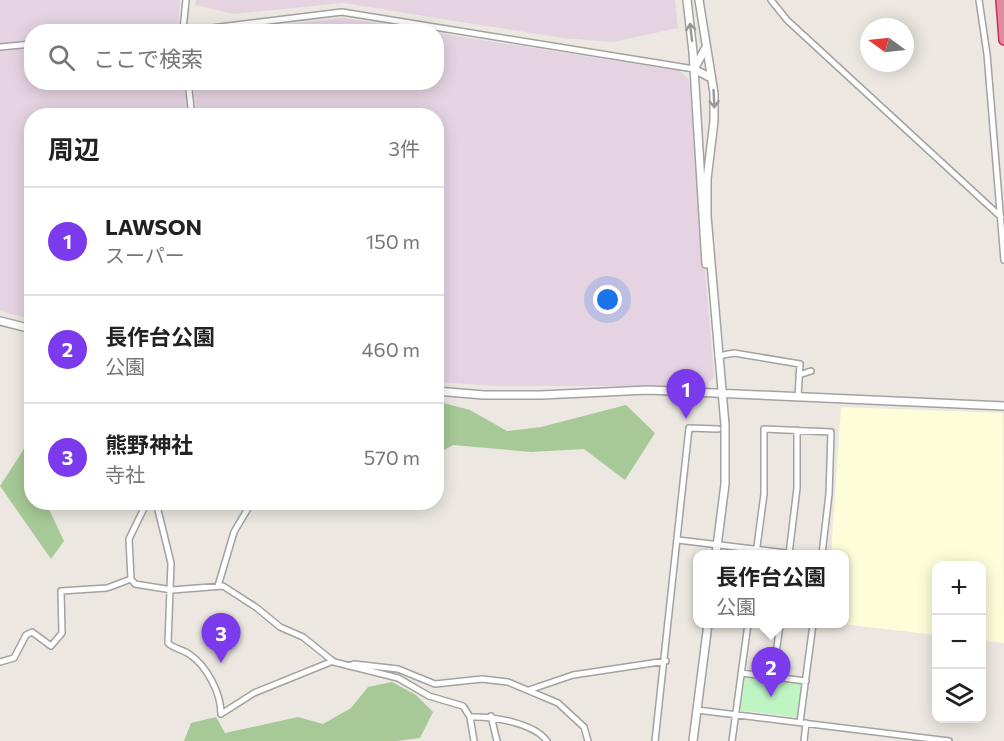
<!DOCTYPE html>
<html lang="ja">
<head>
<meta charset="utf-8">
<style>
	body { margin:0; font-family:Commissioner,"Noto Sans JP",sans-serif; background:#f6f6f6; color:#222 }
	.controls { position:absolute; right:18px; bottom:18px; display:grid; overflow:hidden; border-radius:12px; box-shadow:0 3px 15px #0003 }
	.controls button { width:54px; height:54px; display:grid; place-items:center; padding:0; border:0; border-bottom:2px solid #e0e0e0; background:#fff; color:#222; font:30px sans-serif }
	.compass { position:absolute; left:860px; top:18px; width:54px; height:54px; border-radius:50%; background:#fff; box-shadow:0 3px 15px #0003; rotate:285deg }
	.you { position:absolute; left:608px; top:300px; width:21px; height:21px; margin:-15px; border:4px solid #fff; border-radius:50%; background:#1a73e8; box-shadow:0 0 0 9px #1a73e833 }
	.badge { display:grid; place-items:center; width:39px; height:39px; border-radius:50%; background:#7c3aed; color:#fff; font-size:20px; font-weight:700 }
	.pin { position:absolute; translate:-50% -50px; filter:drop-shadow(0 2px 3px #0008) }
	.pin::after { content:''; position:absolute; top:32px; width:21px; height:18px; background:inherit; clip-path:polygon(0 0,100% 0,50% 100%) }
	.popup { position:absolute; left:693px; top:550px; width:156px; height:78px; box-sizing:border-box; display:grid; place-content:center; border-radius:12px; background:#fff; filter:drop-shadow(0 2px 4px #0005); font-size:20px; white-space:nowrap; color:#767676 }
	.popup b { font-size:22px; color:#222 }
	.popup::after { content:''; position:absolute; left:50%; top:100%; margin-left:-12px; border:12px solid transparent; border-top-color:#fff }
	.list { margin:0; padding:0; list-style:none }
	h2 { display:flex; justify-content:space-between; align-items:center; height:78px; margin:0; padding:0 24px; font-size:26px }
	h2 small { font-size:20px; font-weight:400; color:#767676 }
	.list li { display:grid; grid-template-columns:39px 1fr auto; gap:18px; align-items:center; box-sizing:border-box; height:108px; padding:0 24px; border-top:2px solid #e0e0e0 }
	.list b { display:block; font-size:22px; white-space:nowrap }
	.list p { margin:0; font-size:20px; white-space:nowrap; color:#767676 }
	.list em { font-size:20px; font-style:normal; color:#767676 }
	.icon { flex:none; width:33px; height:33px; fill:none; stroke:currentColor; stroke-width:2; stroke-linecap:round; stroke-linejoin:round }
	.map { position:relative; flex:none; width:1004px; height:741px; overflow:hidden }
	.search { position:absolute; background:#fff; box-shadow:0 3px 15px #0003; left:24px; top:24px; width:420px; height:66px; display:flex; align-items:center; gap:15px; box-sizing:border-box; padding:0 21px; border-radius:24px; color:#767676; font-size:22px }
	.panel { position:absolute; background:#fff; box-shadow:0 3px 15px #0003; left:24px; top:108px; width:420px; height:402px; border-radius:24px }
	.map>svg:first-child { display:block }
	.industrial { fill:#e5d3e2 }
	.education { fill:#fdfdd9 }
	.forest { fill:#a6c997 }
	.park { fill:#bef5c3 }
	.lines { fill:none; stroke-linecap:round; stroke-linejoin:round }
	.minor-casing { stroke:#a2a2a2; stroke-width:8 }
	.tertiary-casing { stroke:#a2a2a2; stroke-width:10 }
	.motorway-casing { stroke:#cb2d63; stroke-width:12 }
	.minor { stroke:#fff; stroke-width:5 }
	.tertiary { stroke:#fff; stroke-width:7 }
	.motorway { stroke:#e08b9b; stroke-width:9 }
	.oneway { stroke:#989898 }
</style>
</head>
<body>
<div class="map">
<svg width="1004" height="741" viewBox="0 0 1004 741">
	<rect width="100%" height="100%" fill="#ece8e1"/>
	<!-- industrial -->
	<path class="industrial" d="M0,0H180L178,31L32,32V82L184,83L187,115L32,116L31,319L0,311Z
		M196,0H675L678,28L613,42L562,38L343,3L234,14L195,5Z
		M343,18L430,31H221Z
		M437,33L680,71L689,80L714,377L706,386H496L437,382L436,116L197,115L193,83L436,82Z"/>
	<!-- education -->
	<path class="education" d="M841,407L1003,413L1004,643L982,640V566H936V635L842,624H844V554H831Z"/>
	<!-- forest -->
	<path class="forest" d="M436,401L470,410L507,431L541,427L626,405L655,433L625,480L584,449L531,452L453,445L437,454Z
		M31,438L32,502L46,503L64,541L51,559L0,486Z
		M392,682L416,695L433,712L420,738L396,741H184L191,723L216,717L225,733L298,717L323,724L351,708L368,687Z"/>
	<!-- park -->
	<path class="park" d="M745,678L802,684L798,717L740,710Z"/>
	<g class="lines">
		<defs>
			<path id="minor" d="M771,0L787,20L1001,217
				M979,0L987,54L1004,260
				M183,30L186,0
				M179,32L342,12L694,69
				M0,47L32,44
				M188,82L192,116
				M718,356L734,353L800,364L798,396
				M799,375L811,371
				M156,502L171,563L168,643C174,649 182,649 189,654C207,666 221,693 221,714
				M216,503L250,505L234,532L218,586
				M678,540L794,554
				M756,554L764,494V429L831,432L829,494L822,554
				M789,554L797,488V430
				M131,579L135,584L172,590L223,586L257,608L280,627L303,637L334,662L398,678L429,696L463,706L470,717L474,741
				M0,662L14,658L26,635L32,632L51,646L62,633L61,591L107,588L131,579L129,539L147,502
				M348,666L354,664L398,669L435,684L482,679L508,682L558,703L584,727L588,741
				M741,673L806,681
				M773,677L780,624
				M529,690L573,675L666,661
				M697,710L949,741
				M221,714L254,693L333,661
				M491,716L497,741
				M470,717C492,716 534,723 547,741
				M800,722L813,624
				M655,741L689,428L718,429
				M732,741L748,624
				M804,741L806,723"/>
			<path id="tertiary" d="M687,0L693,52L706,264
				M699,0L714,93V121L707,179V216L725,425V484L716,554
				M705,49L694,69L711,78
				M0,321L32,329
				M436,391L484,395H541L648,390L1004,406
				M693,741L708,624"/>
			<path id="motorway" d="M1001,0L1004,40"/>
		</defs>
		<!-- minor casing -->
		<use href="#minor" class="minor-casing"/>
		<!-- tertiary casing -->
		<use href="#tertiary" class="tertiary-casing"/>
		<!-- motorway casing -->
		<use href="#motorway" class="motorway-casing"/>
		<!-- minor -->
		<use href="#minor" class="minor"/>
		<!-- tertiary -->
		<use href="#tertiary" class="tertiary"/>
		<!-- motorway -->
		<use href="#motorway" class="motorway"/>
	</g>
	<!-- one-way arrows -->
	<defs><path id="oneway-shaft" d="M-6 0H5M1.5-3L5.5 0L1.5 3" fill="none" stroke-width="1.6" stroke-linecap="round" stroke-linejoin="round" transform="scale(1.5)"/></defs>
	<g class="oneway">
		<use href="#oneway-shaft" transform="translate(691 32) rotate(-97)"/>
		<use href="#oneway-shaft" transform="translate(714 99) rotate(87)"/>
	</g>
</svg>
<div class="controls">
<button>+</button>
<button>−</button>
<button><svg class="icon" aria-label="layers" viewBox="0 0 24 24"><path d="M12 4l9 5-9 5-9-5zM3 14l9 5 9-5"/></svg></button>
</div>
<svg class="compass" viewBox="-18 -18 36 36"><path d="M0-13l5 13h-10z" fill="#e53935"/><path d="M0 13l5-13h-10z" fill="#767676"/></svg>
<div class="you"></div>
<div class="pin badge" style="left:686px;top:419px">1</div>
<div class="pin badge" style="left:771px;top:697px">2</div>
<div class="popup"><b>長作台公園</b>公園</div>
<div class="pin badge" style="left:221px;top:663px">3</div>
<div class="search"><svg class="icon" aria-label="search" viewBox="0 0 24 24"><circle cx="10" cy="10" r="6"/><path d="M15 15l6 6"/></svg>ここで検索</div>
<section class="panel">
<h2>周辺<small>3件</small></h2>
<ul class="list">
<li><span class="badge">1</span><div><b>LAWSON</b><p>スーパー</p></div><em>150 m</em></li>
<li><span class="badge">2</span><div><b>長作台公園</b><p>公園</p></div><em>460 m</em></li>
<li><span class="badge">3</span><div><b>熊野神社</b><p>寺社</p></div><em>570 m</em></li>
</ul>
</section>
</div>
</body>
</html>
